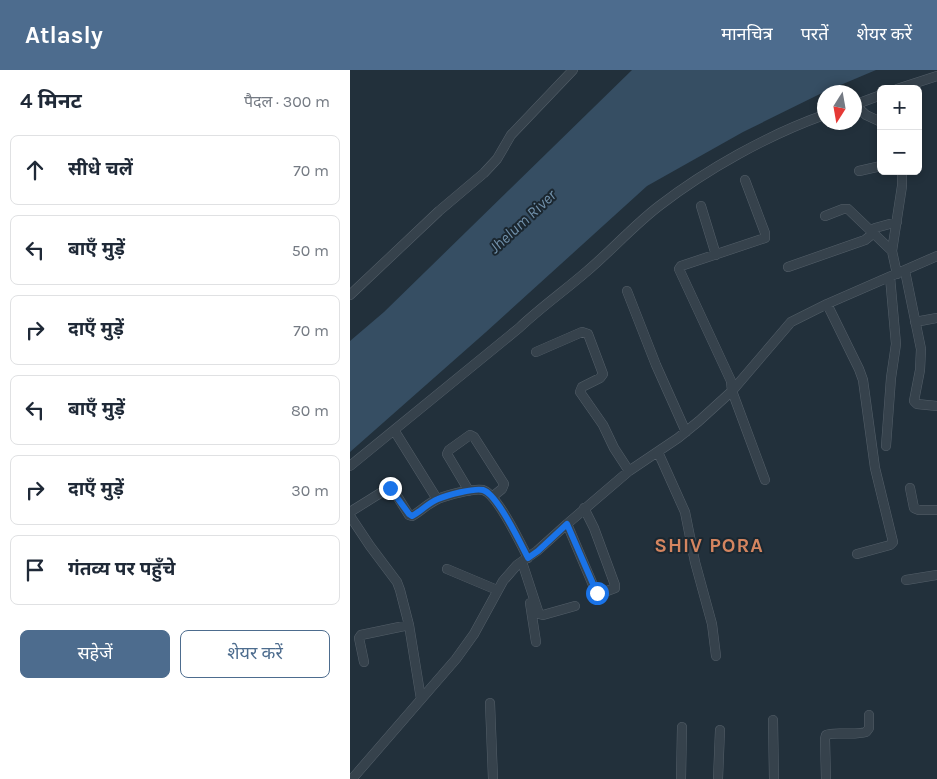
<!DOCTYPE html>
<html lang="hi">
<head>
<meta charset="utf-8">
<style>
	body { margin:0; font-family:Karla,"Noto Sans Devanagari",sans-serif; background:#f2f2f3; color:#1f2937 }
	.controls { position:absolute; right:15px; top:15px; display:grid; overflow:hidden; border-radius:8px; box-shadow:0 2px 8px #0003 }
	.controls button { width:45px; height:45px; display:grid; place-items:center; padding:0; border:0; border-bottom:1px solid #e0e1e3; background:#fff; color:#1f2937; font:25px sans-serif }
	.compass { position:absolute; left:467px; top:15px; width:45px; height:45px; border-radius:50%; background:#fff; box-shadow:0 2px 8px #0003; rotate:191deg }
	.stop { position:absolute; width:15px; height:15px; margin:-11px; border:4px solid #1a73e8; border-radius:50%; background:#fff }
	.stop.end { background:#1a73e8; border-color:#fff; box-shadow:0 1px 5px #0008 }
	.list { margin:0; padding:0; list-style:none }
	h2 { display:flex; justify-content:space-between; align-items:center; height:65px; margin:0; padding:0 20px; font-size:21px }
	h2 small { font-size:16px; font-weight:400; color:#747a83 }
	.list li { display:grid; grid-template-columns:32px 1fr auto; gap:15px; align-items:center; box-sizing:border-box; height:70px; margin:0 10px 10px; padding:0 10px; border:1px solid #e0e1e3; border-radius:8px }
	.list b { display:block; font-size:19px; white-space:nowrap }
	.list em { font-size:16px; font-style:normal; color:#747a83 }
	.actions { display:flex; gap:10px; padding:15px 20px }
	.actions a { flex:1; padding:11px 0; border:1px solid #4d6c8e; border-radius:8px; text-align:center; font-size:18px; color:#4d6c8e }
	.actions .main { background:#4d6c8e; color:#fff }
	.icon { flex:none; width:28px; height:28px; fill:none; stroke:currentColor; stroke-width:2; stroke-linecap:round; stroke-linejoin:round }
	.map { position:relative; flex:none; width:587px; height:709px; overflow:hidden }
	header { display:flex; align-items:center; gap:30px; box-sizing:border-box; height:70px; padding:0 25px; background:#4d6c8e; color:#fff }
	header strong { font-size:24px }
	nav { display:flex; gap:28px; margin-inline-start:auto; font-size:18px }
	main { display:flex }
	aside { flex:1; background:#fff }
	.map>svg:first-child { display:block }
	.water { fill:#364e63 }
	.lines { fill:none; stroke-linecap:round; stroke-linejoin:round }
	.minor-casing { stroke:#545f69; stroke-width:10 }
	.minor { stroke:#36424c; stroke-width:9 }
	.route { stroke:#1a73e8; stroke-width:6 }
	.labels { text-anchor:middle; stroke-width:4; stroke-linejoin:round; paint-order:stroke }
	.water-label { font-size:16px; font-style:italic; fill:#7191ab; stroke:#1b2730 }
	.district-label { font-size:20px; font-weight:bold; letter-spacing:1px; fill:#d48560; stroke:#1b2730 }
</style>
</head>
<body>
<header>
<strong>Atlasly</strong>
<nav><a>मानचित्र</a><a>परतें</a><a>शेयर करें</a></nav>
</header>
<main>
<aside>
<h2>4 मिनट<small>पैदल · 300 m</small></h2>
<ul class="list">
<li><svg class="icon" aria-label="ahead" viewBox="0 0 24 24"><path d="M12 20V5M6 11l6-6 6 6"/></svg><div><b>सीधे चलें</b></div><em>70 m</em></li>
<li><svg class="icon" aria-label="left" viewBox="0 0 24 24"><path d="M17 20v-9H6M10 6l-5 5 5 5"/></svg><div><b>बाएँ मुड़ें</b></div><em>50 m</em></li>
<li><svg class="icon" aria-label="right" viewBox="0 0 24 24"><path d="M7 20v-9h11M14 6l5 5-5 5"/></svg><div><b>दाएँ मुड़ें</b></div><em>70 m</em></li>
<li><svg class="icon" aria-label="left" viewBox="0 0 24 24"><path d="M17 20v-9H6M10 6l-5 5 5 5"/></svg><div><b>बाएँ मुड़ें</b></div><em>80 m</em></li>
<li><svg class="icon" aria-label="right" viewBox="0 0 24 24"><path d="M7 20v-9h11M14 6l5 5-5 5"/></svg><div><b>दाएँ मुड़ें</b></div><em>30 m</em></li>
<li><svg class="icon" aria-label="arrive" viewBox="0 0 24 24"><path d="M6 21V4h12l-3 4 3 4H6"/></svg><div><b>गंतव्य पर पहुँचे</b></div></li>
</ul>
<div class="actions"><a class="main">सहेजें</a><a>शेयर करें</a></div>
</aside>
<div class="map">
<svg width="587" height="709" viewBox="0 0 587 709">
	<rect width="100%" height="100%" fill="#22303b"/>
	<!-- water -->
	<path class="water" d="M282,0H526L474,22L393,62L297,116L136,262L0,382V271L34,242Z"/>
	<g class="lines">
		<defs>
			<path id="minor" d="M547,19L587,6
				M504,35L531,25
				M505,35L516,45L531,52
				M509,101L531,96
				M395,110L415,163V168L331,196L329,199L381,311L382,321L415,410
				M351,136L366,185
				M475,146L493,139H498L542,181
				M438,197L515,170L520,166L525,158L547,152
				M555,201L571,279L570,300L564,331L567,334L587,336
				M547,204L542,181L552,116V101
				M277,221L306,295L336,362
				M0,225L89,141L134,103L147,89L161,65L223,0
				M477,234L509,299L513,310L525,398L543,472L540,475L507,484
				M565,252L587,248
				M186,282L232,262L238,264L253,304L250,308L232,317L230,322L253,355L264,378L279,401
				M44,360L87,429
				M536,376L541,308L546,274L540,207
				M308,382L335,442L345,492L362,554L366,586
				M0,396L169,258C190,238 214,221 236,202C261,181 283,156 309,136C357,99 418,65 474,45
				M560,418L564,438L569,440H587
				M119,421L97,384L99,380L120,365L124,367L154,414L152,419L142,427
				M0,442L40,417L42,418L59,445L62,446C70,442 78,433 88,429C97,425 124,418 133,420C147,424 171,474 178,488
				M0,446L20,476L47,512L50,520L59,555L71,629
				M217,454L246,522L249,524L265,518V515L244,458L234,438
				M172,492L189,544L193,545L225,536
				M97,499L147,520
				M556,510L587,505
				M180,533L186,572
				M14,592L9,568L11,565L59,555
				M140,633L143,709
				M423,650L424,709
				M2,709L106,589L124,564L153,511L167,495L187,481L217,454L279,401L328,368L349,351L382,321L441,252L477,234L587,186
				M331,709L332,657
				M368,709L370,660
				M476,709L475,669L476,665C485,661 502,666 516,662L519,658V645"/>
		</defs>
		<!-- minor casing -->
		<use href="#minor" class="minor-casing"/>
		<!-- minor -->
		<use href="#minor" class="minor"/>
	</g>
	<g class="lines">
		<!-- route -->
		<path class="route" d="M40,418L59,444L62,446C70,442 78,433 88,429C97,425 124,418 133,420C147,424 171,474 178,488L188,481L217,454L247,523"/>
	</g>
	<g class="labels">
		<!-- water labels -->
		<g class="water-label">
			<text transform="translate(172 151) rotate(-43)" y="6">Jhelum River</text>
		</g>
		<!-- district labels -->
		<g class="district-label">
			<text x="359" y="482">SHIV PORA</text>
		</g>
	</g>
</svg>
<div class="controls">
<button>+</button>
<button>−</button>
</div>
<svg class="compass" viewBox="-18 -18 36 36"><path d="M0-13l5 13h-10z" fill="#e53935"/><path d="M0 13l5-13h-10z" fill="#747a83"/></svg>
<div class="stop" style="left:247px;top:523px"></div>
<div class="stop end" style="left:40px;top:418px"></div>
</div>
</main>
</body>
</html>
